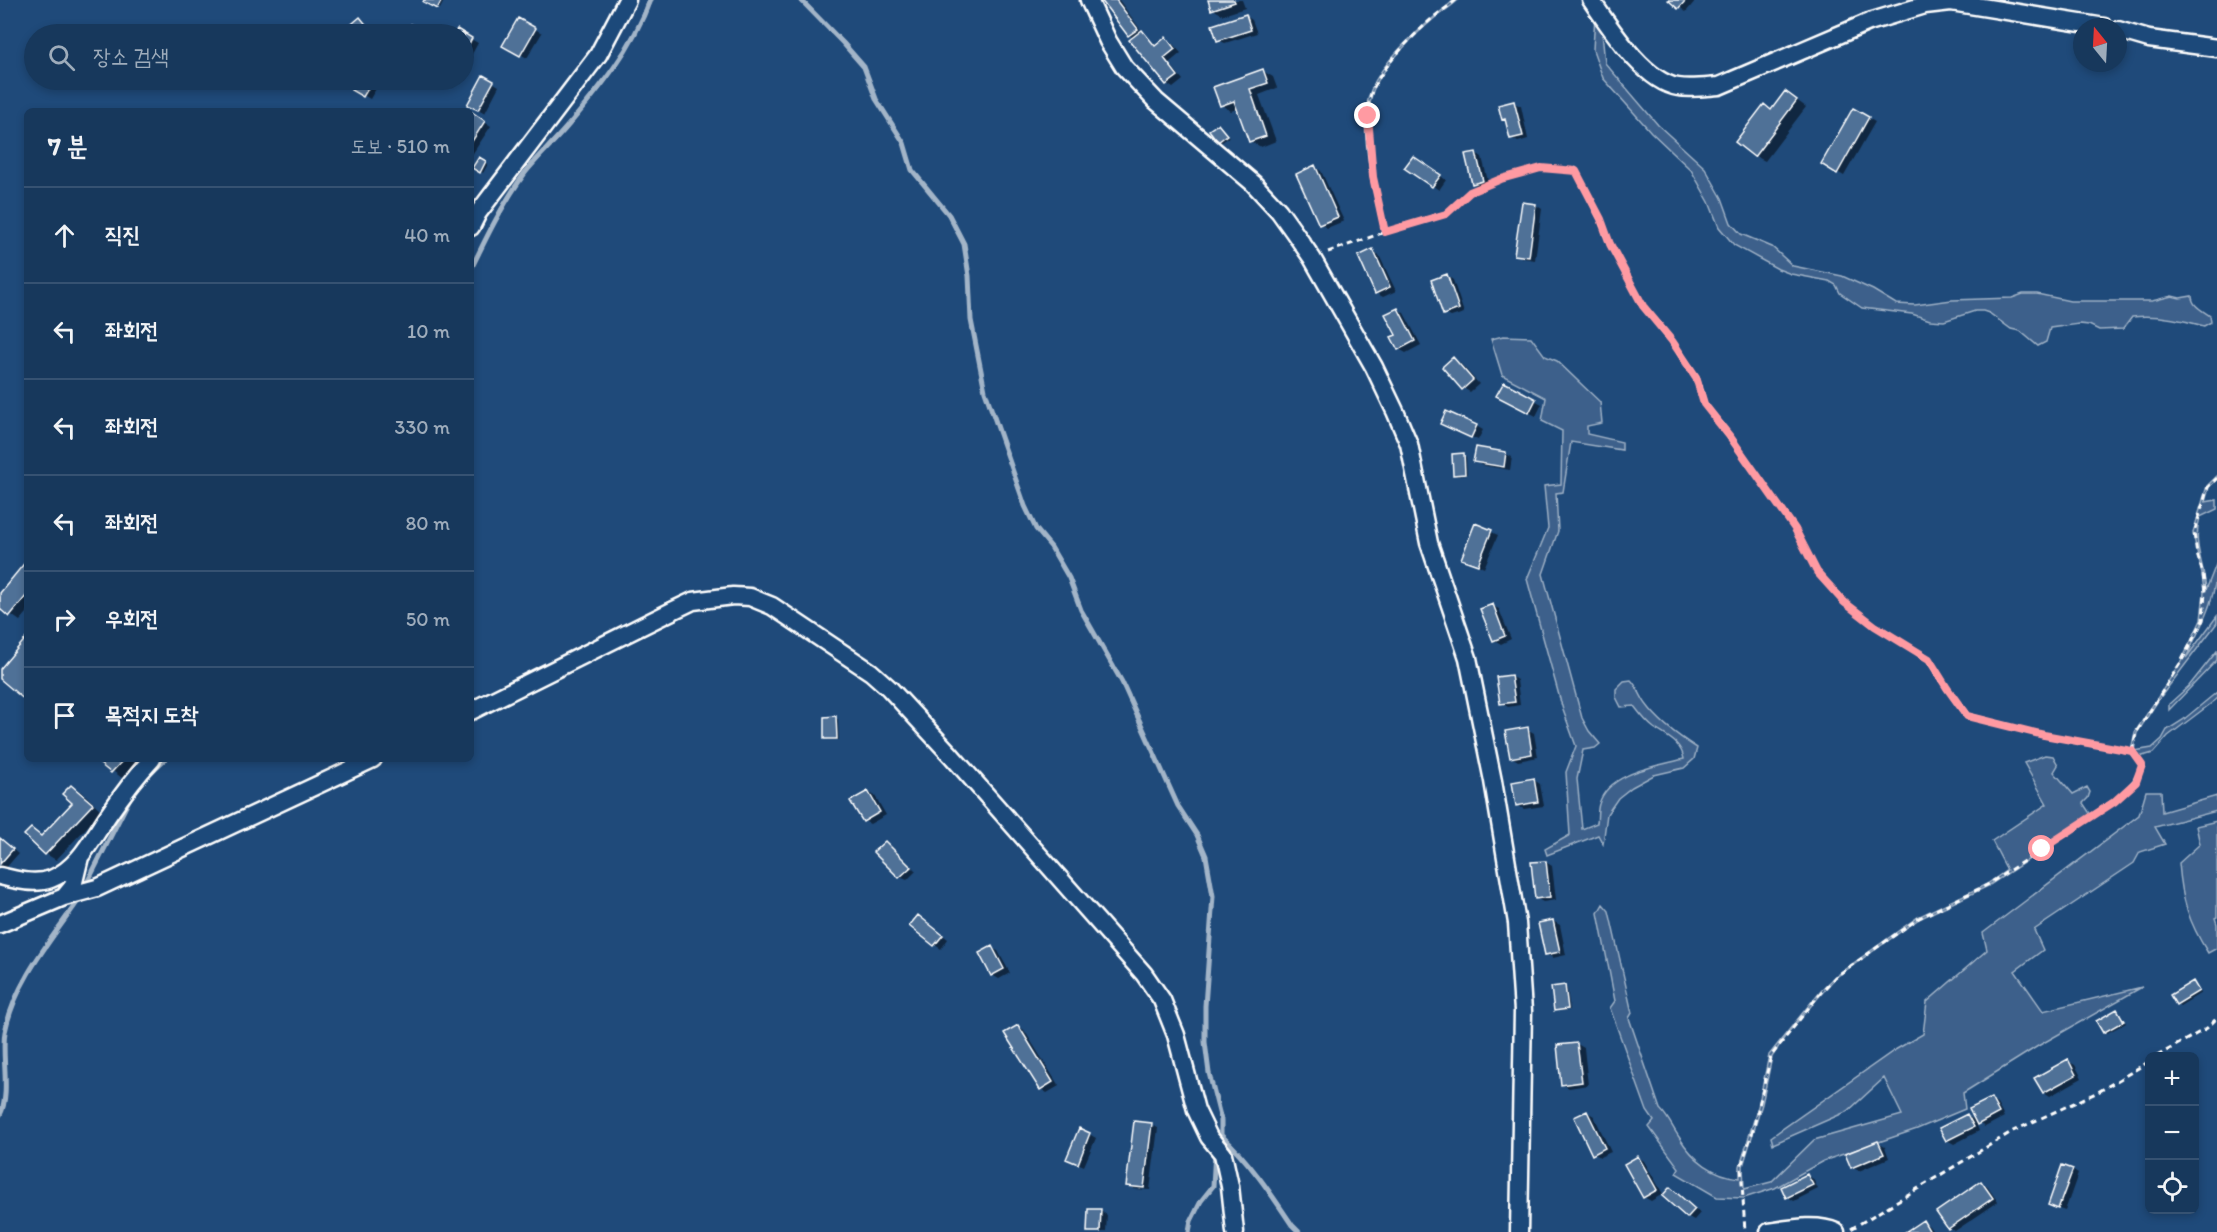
<!DOCTYPE html>
<html lang="ko">
<head>
<meta charset="utf-8">
<style>
	body { margin:0; font-family:Itim,"Poor Story",sans-serif; background:#244365; color:#f1f3f6 }
	.controls { position:absolute; right:18px; bottom:18px; display:grid; overflow:hidden; border-radius:9px; box-shadow:0 3px 9px #0003 }
	.controls button { width:54px; height:54px; display:grid; place-items:center; padding:0; border:0; border-bottom:2px solid #365272; background:#17385c; color:#f1f3f6; font:30px sans-serif }
	.compass { position:absolute; left:2073px; top:18px; width:54px; height:54px; border-radius:50%; background:#17385c; box-shadow:0 3px 9px #0003; rotate:342deg }
	.stop { position:absolute; width:18px; height:18px; margin:-14px; border:4px solid #ff9aa2; border-radius:50%; background:#fff }
	.stop.end { background:#ff9aa2; border-color:#fff; box-shadow:0 2px 6px #0008 }
	.list { margin:0; padding:0; list-style:none }
	h2 { display:flex; justify-content:space-between; align-items:center; height:78px; margin:0; padding:0 24px; font-size:26px }
	h2 small { font-size:20px; font-weight:400; color:#9eacbb }
	.list li { display:grid; grid-template-columns:39px 1fr auto; gap:18px; align-items:center; box-sizing:border-box; height:96px; padding:0 24px; border-top:2px solid #365272 }
	.list b { display:block; font-size:22px; white-space:nowrap }
	.list em { font-size:20px; font-style:normal; color:#9eacbb }
	.icon { flex:none; width:33px; height:33px; fill:none; stroke:currentColor; stroke-width:2; stroke-linecap:round; stroke-linejoin:round }
	.map { position:relative; flex:none; width:2217px; height:1232px; overflow:hidden }
	.search { position:absolute; background:#17385c; box-shadow:0 3px 9px #0003; left:24px; top:24px; width:450px; height:66px; display:flex; align-items:center; gap:15px; box-sizing:border-box; padding:0 21px; border-radius:33px; color:#9eacbb; font-size:22px }
	.panel { position:absolute; background:#17385c; box-shadow:0 3px 9px #0003; left:24px; top:108px; width:450px; height:654px; border-radius:9px }
	.map>svg:first-child { display:block }
	.green { fill:#3c618b; stroke:#9eb0c5; stroke-width:1.5 }
	.shadow { fill:#0007 }
	.lines { fill:none; stroke-linecap:round; stroke-linejoin:round }
	.stream { stroke:#a3b5c8; stroke-width:5 }
	.building { fill:#507197; stroke:#fff; stroke-width:1.5 }
	.street-casing { stroke:#fff; stroke-width:21 }
	.path { stroke:#fff; stroke-width:3; stroke-dasharray:6 4.5; stroke-linecap:butt }
	.street { stroke:#1f4a7a; stroke-width:16 }
	.route { stroke:#ff9aa2; stroke-width:8 }
</style>
</head>
<body>
<div class="map">
<svg width="2217" height="1232" viewBox="0 0 2217 1232">
	<rect width="100%" height="100%" fill="#1f4a7a"/>
	<filter id="ink" filterUnits="userSpaceOnUse"><feTurbulence type="fractalNoise" baseFrequency=".0167" numOctaves="2"/><feDisplacementMap in="SourceGraphic" scale="12" xChannelSelector="R" yChannelSelector="G"/><feConvolveMatrix kernelMatrix="1 2 1 2 8 2 1 2 1" color-interpolation-filters="sRGB"/></filter>
	<g filter="url(#ink)">
		<!-- green -->
		<path class="green" d="M1454,0H1458C1449,9 1438,14 1429,23C1412,37 1378,73 1372,94C1361,136 1377,189 1385,230L1383,231C1375,194 1356,126 1371,90C1386,54 1426,25 1454,0Z
			M1595,14L1601,23L1605,63L1658,125L1705,168L1722,198L1731,223L1741,234L1772,247L1793,266L1842,276L1873,290L1896,304L1915,305L1952,300L2012,298L2023,294H2037L2070,301H2152L2172,296L2180,298L2192,296C2192,306 2202,310 2210,316L2211,322L2204,326C2180,319 2156,314 2132,317L2123,329L2099,330L2089,325L2079,324L2050,328L2046,342L2038,346L2020,331L2011,329L1989,313L1983,311H1975L1944,321L1930,320L1912,314L1862,308L1840,293L1836,285L1829,281L1791,274L1778,269L1734,245L1719,227L1709,202L1691,170L1651,132L1603,78L1593,50Z
			M1576,168L1602,219L1611,243L1644,305L1673,340L1698,376L1706,403L1732,437L1796,528L1818,571L1845,601L1876,625L1929,658L1948,688L1968,714L2045,734L2131,750L2135,732L2181,662L2201,620L2204,592L2202,574L2193,533L2207,486L2217,476V480L2209,487L2205,502L2217,500V509L2200,517C2192,545 2204,562 2206,590L2217,562C2217,599 2201,625 2186,658L2217,616V623L2159,699L2137,733L2134,751L2152,748L2162,739L2167,730L2183,720L2217,692V699L2168,736L2153,753L2139,757L2144,765L2137,783L2115,803L1988,886L1919,919L1835,978L1823,992L1786,1035L1772,1057L1762,1104L1743,1166L1744,1189L1771,1182L1814,1140L1902,1115L1884,1078L1848,1111L1773,1144L1771,1137L1895,1050L1923,1034L1927,1002L1987,950L1983,933L2139,815L2146,791H2161L2162,812L2217,796V811L2155,827L2165,844L2140,852L2134,863L2034,930L2043,950L2015,971L2043,1011L2142,987L2038,1046L1963,1093L1965,1109L1917,1129L1823,1161L1775,1188L1744,1198L1717,1197L1676,1173L1679,1168L1649,1127L1654,1121L1647,1111L1610,1008L1615,1001L1598,913L1603,904L1609,911L1632,1013L1629,1018L1660,1109C1669,1118 1672,1127 1679,1137C1693,1160 1714,1176 1740,1178V1166L1759,1103L1769,1055L1821,990L1834,977L1918,917L1987,884L2007,870L1992,841L2047,804L2024,763L2045,755L2053,756L2058,765L2054,772L2073,794L2087,787L2090,792L2088,798L2083,803L2091,815C2114,801 2131,790 2141,765L2132,753L2044,737L1966,717L1946,689L1928,660L1874,627L1843,602L1816,573L1793,529L1773,498L1703,404L1695,377L1671,342L1642,307L1608,244L1599,220L1575,172Z
			M1503,336L1531,337L1545,356L1557,361L1600,402L1602,423L1587,426V434L1622,442V450L1571,442L1563,492L1556,493L1558,531L1543,574L1582,718L1589,731L1600,744L1595,748L1583,750L1577,779L1582,829L1597,823C1598,817 1597,810 1599,804C1608,772 1658,766 1684,759C1681,742 1667,737 1654,728C1646,722 1640,714 1634,706L1621,707L1616,697V689L1624,681L1631,680C1638,687 1640,696 1646,704C1659,722 1678,736 1697,748L1694,759L1684,768L1654,775L1632,787L1618,798L1607,814L1603,844L1598,835L1547,855L1545,849L1570,835L1566,772L1576,746L1563,710L1527,579L1548,528L1544,486L1561,484L1562,431L1542,421L1546,398L1502,375L1491,339Z
			M2217,651V660L2169,710V704L2189,686Z
			M2217,821V917L2215,918L2217,924V948L2208,953C2188,921 2182,900 2179,863L2200,844L2196,826Z"/>
		<!-- shadow -->
		<path class="shadow" d="M426,0H442L444,1L440,9L425,2Z
			M1103,0H1119L1143,33L1157,46L1166,39L1172,43L1181,53L1169,63L1183,80L1173,88L1167,84L1134,38L1129,35Z
			M1210,0H1242L1245,8L1223,15L1213,9Z
			M1670,0H1696L1686,12Z
			M1246,16L1252,20L1257,33L1225,43L1218,40Z
			M360,19L375,32L372,34H343Z
			M519,20L542,33L527,58L504,45Z
			M464,35L478,43L464,69Z
			M1263,71L1273,77L1277,88L1259,95L1276,141L1261,147L1250,141L1239,108L1231,111L1221,105Z
			M484,77L499,86L485,113L469,104Z
			M359,80H381L370,99L353,89Z
			M439,80H457L453,88Z
			M1795,99L1806,107L1765,161L1755,156L1765,106L1772,111Z
			M1514,103L1521,106L1528,139L1518,142L1511,138L1507,122L1503,119Z
			M206,107L213,111H202Z
			M1854,110L1875,122L1844,176L1823,164Z
			M472,114L491,126L471,156V117Z
			M1218,125L1229,137L1222,142L1219,141Z
			M1476,153L1482,157L1489,185L1480,187L1473,183Z
			M479,159L488,164L483,173L474,168Z
			M1420,161L1446,180L1439,190L1406,168Z
			M1315,167L1321,171L1344,221L1327,228L1320,224Z
			M1523,203L1536,205L1542,209L1535,260L1523,258L1516,254Z
			M1373,251L1379,255L1396,291L1383,297L1376,293Z
			M1447,276L1453,280L1464,313L1451,317L1444,314Z
			M1398,309L1404,313L1421,345L1406,353L1399,349Z
			M1453,359L1460,363L1479,384L1470,392L1463,388Z
			M1504,384L1542,404L1536,416L1498,396Z
			M1476,426L1483,430L1478,440L1449,427Z
			M1506,454L1512,457L1510,470L1481,465L1475,461Z
			M1464,455L1466,457L1467,475L1457,476L1454,474Z
			M1476,525L1498,535L1484,568L1463,558Z
			M27,563V613L20,621L0,607V595Z
			M1493,606L1499,609L1511,639L1501,644L1494,640Z
			M1510,676L1517,680L1520,705L1508,707L1502,703Z
			M835,718L838,719L839,740H829L826,738Z
			M1527,729L1534,733L1538,757L1518,761L1512,757Z
			M97,759H139L122,778Z
			M1534,780L1540,784L1544,806L1524,809L1518,806Z
			M71,786L82,792L102,811L56,860L46,854L26,835L31,829L43,837L74,803Z
			M868,792L875,796L886,815L870,824L864,821Z
			M0,838L18,854L5,869L0,866Z
			M885,843L891,846L916,871L907,880L900,877Z
			M1546,862L1552,866L1556,900L1543,902L1536,898Z
			M924,921L948,939L941,949L935,945Z
			M1553,921L1560,925L1566,955L1553,958L1546,954Z
			M992,948L998,951L1010,973L999,979L992,975Z
			M2193,983L2201,993L2180,1006L2177,1004Z
			M1564,987L1567,989L1570,1010L1558,1011L1556,1010Z
			M2117,1011L2126,1023L2107,1033L2104,1032Z
			M1018,1026L1024,1030L1059,1086L1047,1093L1041,1089Z
			M1577,1044L1584,1048L1588,1085L1569,1088L1562,1084Z
			M2068,1061L2075,1065L2082,1078L2050,1096L2044,1092Z
			M1991,1100L1997,1104L2004,1117L1985,1127L1975,1121L1979,1131L1954,1144L1947,1140L1967,1116L1977,1121Z
			M1587,1112L1594,1116L1611,1152L1600,1157L1593,1153Z
			M1151,1125L1158,1128L1150,1190L1134,1189L1128,1185Z
			M1089,1134L1096,1138L1084,1166L1075,1162Z
			M1878,1143L1885,1147L1889,1158L1859,1171L1852,1167Z
			M1638,1157L1644,1161L1663,1194L1651,1201L1644,1197Z
			M2072,1170L2078,1174L2065,1211L2056,1208Z
			M1807,1175L1813,1179L1818,1189L1794,1201L1788,1197Z
			M1981,1183L1987,1186L1998,1202L1955,1231L1949,1228Z
			M1671,1189L1700,1213L1694,1220L1688,1217Z
			M1101,1211L1107,1215L1106,1232H1088Z
			M1923,1222L1929,1226L1933,1232H1908Z"/>
		<g class="lines">
			<!-- stream -->
			<path class="stream" d="M801,0L843,43L864,67L876,99L904,143L912,170L949,215L964,244L969,276L971,320L985,391L1025,506L1036,529L1051,547L1069,578L1081,610L1122,682L1178,806L1197,835L1206,856L1213,896L1205,1006V1042L1209,1073L1221,1120V1135L1219,1142
				M471,269C487,236 503,203 525,173C537,158 552,144 565,129C598,91 633,48 650,0
				M148,775L165,759
				M85,887L131,796
				M0,1115C11,1093 1,1056 5,1032C15,981 52,939 80,898
				M1221,1135C1250,1162 1270,1192 1292,1225L1299,1232
				M1189,1232L1191,1221L1201,1201L1213,1186L1215,1151"/>
		</g>
		<!-- building -->
		<path class="building" d="M424,0H442L437,9L423,2Z
			M1101,0H1116L1138,29L1128,36Z
			M1208,0H1234L1235,2L1211,10Z
			M1668,0H1686L1678,9Z
			M1246,14L1251,30L1217,41L1212,25Z
			M360,17L369,28L361,34H340Z
			M518,18L536,28L520,56L502,46Z
			M411,24L426,32L425,34H406Z
			M261,26L272,34H255Z
			M457,29L472,38L464,54V34H454Z
			M1142,30L1155,46L1166,37L1175,49L1164,58L1178,76L1166,85L1129,40Z
			M1263,69L1268,83L1250,89L1266,136L1249,142L1234,101L1220,106L1213,87Z
			M483,75L494,81L478,110L467,105Z
			M357,80H373L363,97L351,90Z
			M1785,91L1797,100L1754,157L1735,142L1764,104L1771,110Z
			M1514,101L1523,136L1510,139L1505,119L1502,120L1498,105Z
			M1853,108L1869,117L1837,174L1821,164Z
			M472,112L485,121L471,143V114Z
			M1218,124L1227,135L1218,142L1209,130Z
			M1476,152L1483,181L1472,184L1465,154Z
			M1413,156L1441,175L1432,187L1404,168Z
			M479,157L486,161L480,173L472,168Z
			M1315,165L1338,217L1319,225L1296,174Z
			M1522,202L1536,204L1529,257L1514,255Z
			M1373,249L1390,287L1375,294L1358,256Z
			M1447,274L1459,309L1443,315L1431,280Z
			M1398,308L1415,341L1398,350L1391,337L1396,335L1385,314Z
			M1453,357L1473,380L1462,390L1442,367Z
			M1504,382L1536,399L1529,413L1496,396Z
			M1446,411L1477,425L1471,438L1440,424Z
			M1476,447L1506,452L1504,467L1473,462Z
			M1464,453L1465,474L1453,475L1452,454Z
			M1475,523L1492,530L1478,565L1461,559Z
			M27,560V595L9,617L0,609V593Z
			M1493,604L1505,636L1493,641L1480,609Z
			M27,637V702L0,679V669Z
			M1511,675L1515,702L1500,704L1496,677Z
			M836,716L837,739H824V717Z
			M1528,727L1532,754L1510,758L1505,731Z
			M94,759H124L111,773Z
			M1534,778L1538,802L1516,806L1512,782Z
			M71,785L93,804L45,855L24,835L31,828L41,836L72,803L62,794Z
			M868,791L880,812L863,822L850,801Z
			M0,838L13,849L0,864Z
			M885,841L911,867L899,878L873,852Z
			M1546,861L1550,897L1535,899L1531,862Z
			M918,915L943,935L934,946L909,926Z
			M1553,920L1560,952L1545,955L1538,923Z
			M992,946L1004,969L991,976L979,953Z
			M2193,981L2199,991L2176,1005L2170,995Z
			M1565,985L1568,1009L1554,1011L1551,987Z
			M2117,1009L2124,1021L2103,1033L2096,1021Z
			M1018,1025L1053,1082L1040,1090L1004,1033Z
			M1577,1043L1582,1082L1561,1085L1557,1045Z
			M2068,1059L2076,1075L2043,1093L2034,1078Z
			M1991,1098L1999,1113L1977,1125L1969,1109Z
			M1587,1111L1605,1148L1592,1155L1574,1117Z
			M1967,1114L1974,1127L1946,1141L1939,1128Z
			M1134,1121L1152,1123L1144,1188L1126,1186Z
			M1079,1128L1090,1133L1078,1164L1066,1159Z
			M1878,1141L1884,1154L1851,1168L1845,1154Z
			M1638,1156L1657,1190L1643,1198L1624,1164Z
			M2062,1165L2073,1169L2058,1209L2048,1205Z
			M1807,1174L1813,1185L1786,1198L1781,1187Z
			M1981,1181L1993,1198L1948,1229L1936,1212Z
			M1670,1187L1695,1209L1687,1218L1662,1196Z
			M1088,1209H1101L1100,1232H1087Z
			M1923,1220L1930,1232H1905Z"/>
		<g class="lines">
			<defs>
				<path id="street" d="M1089,0L1108,41L1124,67L1156,101L1253,183L1279,211L1294,232L1312,258L1374,367L1395,411L1409,444L1429,543L1468,658L1493,781L1517,923L1523,1011L1519,1232
					M1591,0C1610,27 1643,81 1678,87C1691,89 1705,87 1719,86L1869,22L1925,5L1951,2L2105,27
					M2118,30L2149,39L2217,48
					M471,227L478,213L598,55L627,0
					M471,711L672,611L693,601L733,596L750,597L772,606L871,672L889,688L951,755L1144,974L1162,1000L1176,1035L1196,1110L1209,1137L1223,1154L1230,1186L1235,1232
					M0,876C16,880 35,885 51,879C79,868 93,837 109,814C122,795 137,775 152,759
					M64,897L97,888L373,759
					M0,924L64,897L73,886L80,857
					M1769,1232C1788,1229 1817,1223 1836,1232"/>
			</defs>
			<!-- street casing -->
			<use href="#street" class="street-casing"/>
			<!-- path -->
			<path class="path" d="M1385,232C1377,196 1358,125 1372,91C1383,66 1408,41 1427,23C1436,14 1447,8 1456,0
				M1328,252L1385,232L1446,214L1470,192L1501,179L1541,168L1576,171L1601,219L1609,244L1643,306L1672,341L1696,377L1704,404L1731,438L1795,529L1817,572L1844,601L1875,626L1929,659L1946,688L1967,716L2044,735L2132,751L2143,765L2136,782L2114,802L1987,885L1919,918L1835,977L1822,991L1771,1056L1752,1134L1741,1166L1745,1232
				M2132,751L2136,733L2181,662L2203,620L2205,592L2203,574L2197,554L2194,533L2208,487L2217,478
				M2157,1056L2207,1028L2217,1018
				M1851,1229L2013,1131L2098,1092L2150,1061"/>
			<!-- street -->
			<use href="#street" class="street"/>
		</g>
	</g>
	<g class="lines" filter="url(#ink)">
		<!-- route -->
		<path class="route" d="M1368,116L1373,177L1385,232L1446,214L1470,192L1501,179L1541,168L1576,171L1601,219L1610,244L1643,306L1672,341L1696,377L1704,404L1731,438L1795,529L1817,572L1844,602L1875,626L1929,659L1947,688L1967,716L2044,735L2132,751L2142,765L2136,782L2114,802L2042,849"/>
	</g>
</svg>
<div class="controls">
<button>+</button>
<button>−</button>
<button><svg class="icon" aria-label="locate" viewBox="0 0 24 24"><circle cx="12" cy="12" r="6"/><path d="M12 2v4M12 18v4M2 12h4M18 12h4"/></svg></button>
</div>
<svg class="compass" viewBox="-18 -18 36 36"><path d="M0-13l5 13h-10z" fill="#e53935"/><path d="M0 13l5-13h-10z" fill="#9eacbb"/></svg>
<div class="stop" style="left:2042px;top:849px"></div>
<div class="stop end" style="left:1368px;top:116px"></div>
<div class="search"><svg class="icon" aria-label="search" viewBox="0 0 24 24"><circle cx="10" cy="10" r="6"/><path d="M15 15l6 6"/></svg>장소 검색</div>
<section class="panel">
<h2>7 분<small>도보 · 510 m</small></h2>
<ul class="list">
<li><svg class="icon" aria-label="ahead" viewBox="0 0 24 24"><path d="M12 20V5M6 11l6-6 6 6"/></svg><div><b>직진</b></div><em>40 m</em></li>
<li><svg class="icon" aria-label="left" viewBox="0 0 24 24"><path d="M17 20v-9H6M10 6l-5 5 5 5"/></svg><div><b>좌회전</b></div><em>10 m</em></li>
<li><svg class="icon" aria-label="left" viewBox="0 0 24 24"><path d="M17 20v-9H6M10 6l-5 5 5 5"/></svg><div><b>좌회전</b></div><em>330 m</em></li>
<li><svg class="icon" aria-label="left" viewBox="0 0 24 24"><path d="M17 20v-9H6M10 6l-5 5 5 5"/></svg><div><b>좌회전</b></div><em>80 m</em></li>
<li><svg class="icon" aria-label="right" viewBox="0 0 24 24"><path d="M7 20v-9h11M14 6l5 5-5 5"/></svg><div><b>우회전</b></div><em>50 m</em></li>
<li><svg class="icon" aria-label="arrive" viewBox="0 0 24 24"><path d="M6 21V4h12l-3 4 3 4H6"/></svg><div><b>목적지 도착</b></div></li>
</ul>
</section>
</div>
</body>
</html>
